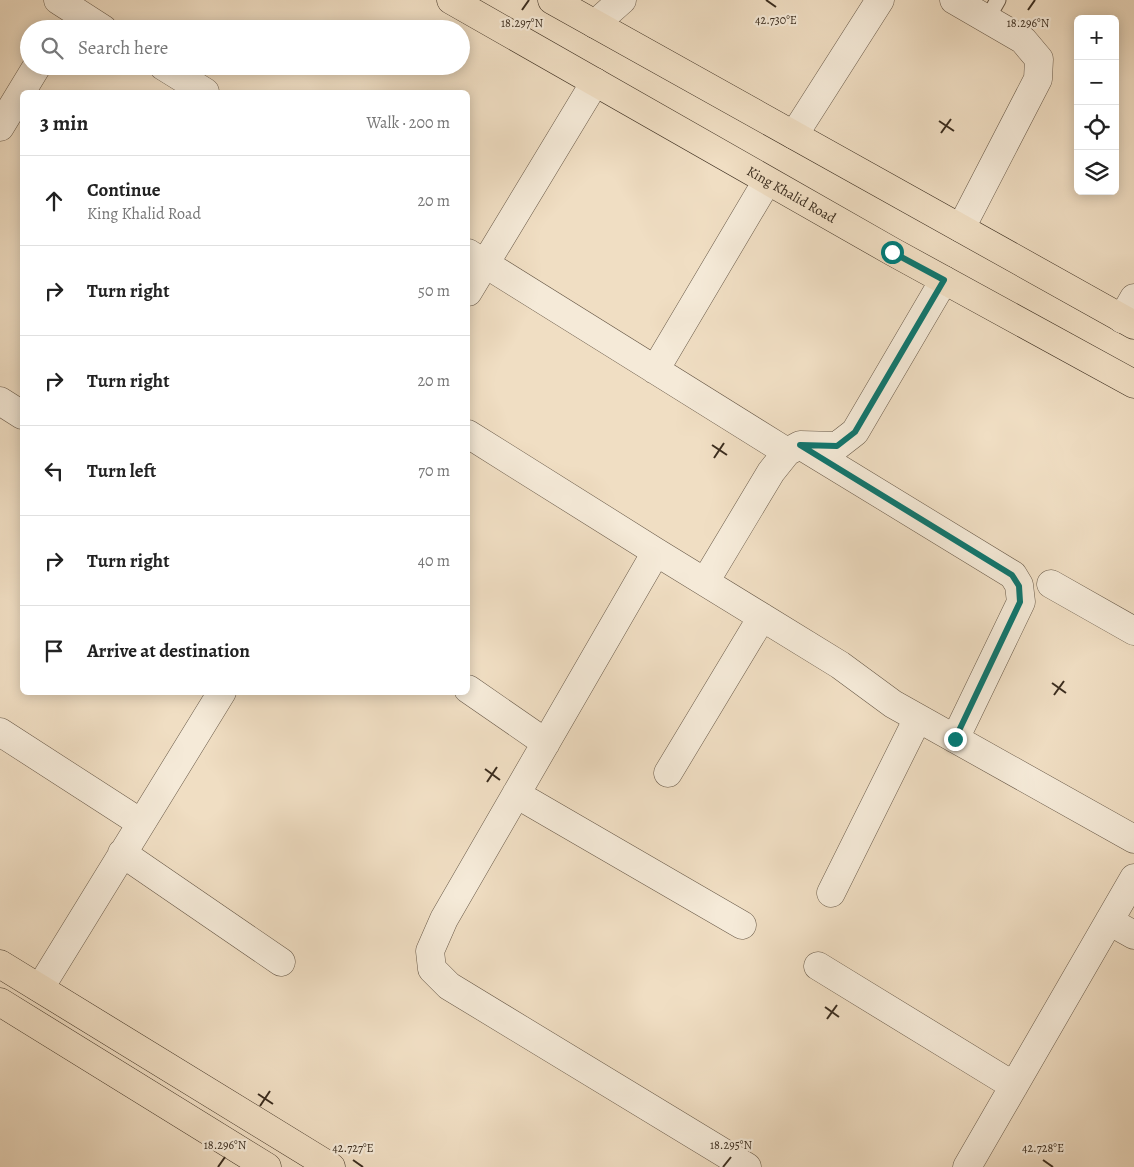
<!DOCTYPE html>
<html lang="en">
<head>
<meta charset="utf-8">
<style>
	body { margin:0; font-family:Alegreya,serif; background:#f6f6f6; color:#222 }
	.controls { position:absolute; right:15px; top:15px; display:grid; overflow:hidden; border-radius:8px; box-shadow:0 2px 12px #0003 }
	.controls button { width:45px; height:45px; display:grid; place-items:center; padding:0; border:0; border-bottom:1px solid #e0e0e0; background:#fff; color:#222; font:25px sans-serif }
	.stop { position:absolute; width:15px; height:15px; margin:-11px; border:4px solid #0f766e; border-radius:50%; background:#fff }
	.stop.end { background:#0f766e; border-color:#fff; box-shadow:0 1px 5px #0008 }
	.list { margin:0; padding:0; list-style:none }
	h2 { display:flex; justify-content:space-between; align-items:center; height:65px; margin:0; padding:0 20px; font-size:21px }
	h2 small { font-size:16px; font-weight:400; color:#767676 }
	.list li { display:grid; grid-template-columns:32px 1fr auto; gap:15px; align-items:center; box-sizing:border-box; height:90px; padding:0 20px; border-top:1px solid #e0e0e0 }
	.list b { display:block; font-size:19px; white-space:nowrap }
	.list p { margin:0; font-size:16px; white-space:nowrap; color:#767676 }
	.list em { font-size:16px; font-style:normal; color:#767676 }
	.icon { flex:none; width:28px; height:28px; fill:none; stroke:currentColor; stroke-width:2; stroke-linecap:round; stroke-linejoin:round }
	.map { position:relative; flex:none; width:1134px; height:1167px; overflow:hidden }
	.search { position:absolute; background:#fff; box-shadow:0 2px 12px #0003; left:20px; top:20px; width:450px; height:55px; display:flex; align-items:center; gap:12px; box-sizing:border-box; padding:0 18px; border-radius:28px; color:#767676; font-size:19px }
	.panel { position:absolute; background:#fff; box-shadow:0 2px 12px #0003; left:20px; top:90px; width:450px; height:605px; border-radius:8px }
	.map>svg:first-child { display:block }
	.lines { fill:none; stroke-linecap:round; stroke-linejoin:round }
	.service-casing { stroke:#685948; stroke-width:17 }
	.minor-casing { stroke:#685948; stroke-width:29 }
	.primary-casing { stroke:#3b2d1f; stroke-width:29 }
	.service { stroke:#f5ead8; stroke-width:15 }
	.minor { stroke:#f5ead8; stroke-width:28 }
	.primary { stroke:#f0dec3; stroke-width:28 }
	.route { stroke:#0f766e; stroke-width:6 }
	.ticks { fill:none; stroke:#3b2d1f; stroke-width:2 }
	.labels { text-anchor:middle; stroke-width:4.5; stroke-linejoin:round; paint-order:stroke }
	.street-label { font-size:14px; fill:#3b2d1f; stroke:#f5ead8 }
	.ticks-label { font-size:12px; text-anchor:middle; fill:#3b2d1f; stroke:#f5ead8; stroke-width:4.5; stroke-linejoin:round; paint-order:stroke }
</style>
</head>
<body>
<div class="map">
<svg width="1134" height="1167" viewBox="0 0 1134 1167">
	<rect width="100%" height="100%" fill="#f0dec3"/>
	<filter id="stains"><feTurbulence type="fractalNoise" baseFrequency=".004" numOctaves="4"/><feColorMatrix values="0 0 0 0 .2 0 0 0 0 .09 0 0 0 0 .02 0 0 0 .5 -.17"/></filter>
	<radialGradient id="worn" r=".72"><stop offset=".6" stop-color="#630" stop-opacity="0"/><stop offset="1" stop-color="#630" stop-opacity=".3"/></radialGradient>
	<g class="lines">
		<defs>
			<path id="service" d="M987,19L998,0"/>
			<path id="minor" d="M58,0L103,29
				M954,0L1023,40L1039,59L1038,79L961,228
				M595,24L622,0
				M163,66L205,92
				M0,127L37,66
				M794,135L880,0
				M468,253L787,452
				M468,292L595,82
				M1122,319L1134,298
				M655,370L767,181
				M0,401L22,415
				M468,434L656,552L840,665L893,704L1134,839
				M800,445L1013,575L1019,585L1021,602L955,739
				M656,552L444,919L430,951L432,969L449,986L747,1167
				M705,582L771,472L787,452L800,445L837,446L855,432L944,280
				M1051,584L1134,631
				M468,689L546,743
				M0,732L141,823
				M668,773L762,617
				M516,794L742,925
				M122,853L281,962
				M831,893L918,718
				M1109,921L1134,935
				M818,966L1014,1086
				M40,988L222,692
				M967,1167L1134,878"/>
			<g id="primary">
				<path id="s1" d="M451,0L893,252L1134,384"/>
				<path d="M552,0L1134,325"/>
				<path d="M0,964L331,1167"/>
				<path d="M0,1002L267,1167"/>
			</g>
		</defs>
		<!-- service casing -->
		<use href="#service" class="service-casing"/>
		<!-- minor casing -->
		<use href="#minor" class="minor-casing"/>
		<!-- primary casing -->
		<use href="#primary" class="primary-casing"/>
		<!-- service -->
		<use href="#service" class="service"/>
		<!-- minor -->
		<use href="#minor" class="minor"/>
		<!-- primary -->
		<use href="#primary" class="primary"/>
	</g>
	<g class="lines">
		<!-- route -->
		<path class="route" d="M892,252L944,280L855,432L837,446L800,445L1012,575L1019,586L1020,602L955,739"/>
	</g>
	<!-- ticks -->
	<path class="ticks" d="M766,0L776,7M522,10L529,0M1028,10L1035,0M939,121L954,131M941,133L951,119M712,445L727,455M714,458L724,443M1052,683L1066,693M1054,695L1064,681M485,769L500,780M487,782L497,767M825,1007L839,1017M827,1019L837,1005M258,1094L273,1104M260,1106L270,1091M353,1160L363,1167M1043,1160L1053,1167M218,1167L225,1157M723,1167L731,1157"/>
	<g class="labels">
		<!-- street labels -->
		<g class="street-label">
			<text dy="5" stroke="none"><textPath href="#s1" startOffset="392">King Khalid Road</textPath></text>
		</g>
	</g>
	<g class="ticks-label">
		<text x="776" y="24">42.730°E</text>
		<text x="522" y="27">18.297°N</text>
		<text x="1028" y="27">18.296°N</text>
		<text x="225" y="1149">18.296°N</text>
		<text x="731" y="1149">18.295°N</text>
		<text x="353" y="1152">42.727°E</text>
		<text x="1043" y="1152">42.728°E</text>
	</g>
	<rect width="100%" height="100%" filter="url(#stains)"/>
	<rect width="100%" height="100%" fill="url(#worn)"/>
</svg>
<div class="controls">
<button>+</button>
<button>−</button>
<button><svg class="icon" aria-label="locate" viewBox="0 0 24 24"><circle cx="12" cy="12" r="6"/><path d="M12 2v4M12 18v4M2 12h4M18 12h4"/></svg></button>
<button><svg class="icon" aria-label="layers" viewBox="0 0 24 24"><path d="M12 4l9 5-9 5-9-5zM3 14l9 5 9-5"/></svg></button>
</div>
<div class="stop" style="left:892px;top:252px"></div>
<div class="stop end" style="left:955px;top:739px"></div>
<div class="search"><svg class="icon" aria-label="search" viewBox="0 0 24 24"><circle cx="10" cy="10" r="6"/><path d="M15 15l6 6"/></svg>Search here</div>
<section class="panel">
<h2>3 min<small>Walk · 200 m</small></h2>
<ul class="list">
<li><svg class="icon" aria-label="ahead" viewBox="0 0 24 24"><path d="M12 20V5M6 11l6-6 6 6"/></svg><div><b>Continue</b><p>King Khalid Road</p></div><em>20 m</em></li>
<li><svg class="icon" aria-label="right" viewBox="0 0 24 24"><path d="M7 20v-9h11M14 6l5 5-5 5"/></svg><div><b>Turn right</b></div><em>50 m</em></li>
<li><svg class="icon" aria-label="right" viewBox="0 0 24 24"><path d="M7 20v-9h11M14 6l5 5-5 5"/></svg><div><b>Turn right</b></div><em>20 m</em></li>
<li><svg class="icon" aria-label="left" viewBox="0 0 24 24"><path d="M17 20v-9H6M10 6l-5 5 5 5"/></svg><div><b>Turn left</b></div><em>70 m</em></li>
<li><svg class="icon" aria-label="right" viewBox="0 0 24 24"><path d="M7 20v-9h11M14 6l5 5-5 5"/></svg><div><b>Turn right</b></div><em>40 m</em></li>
<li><svg class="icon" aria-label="arrive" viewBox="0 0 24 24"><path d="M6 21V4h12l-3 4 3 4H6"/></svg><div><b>Arrive at destination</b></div></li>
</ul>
</section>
</div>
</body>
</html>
